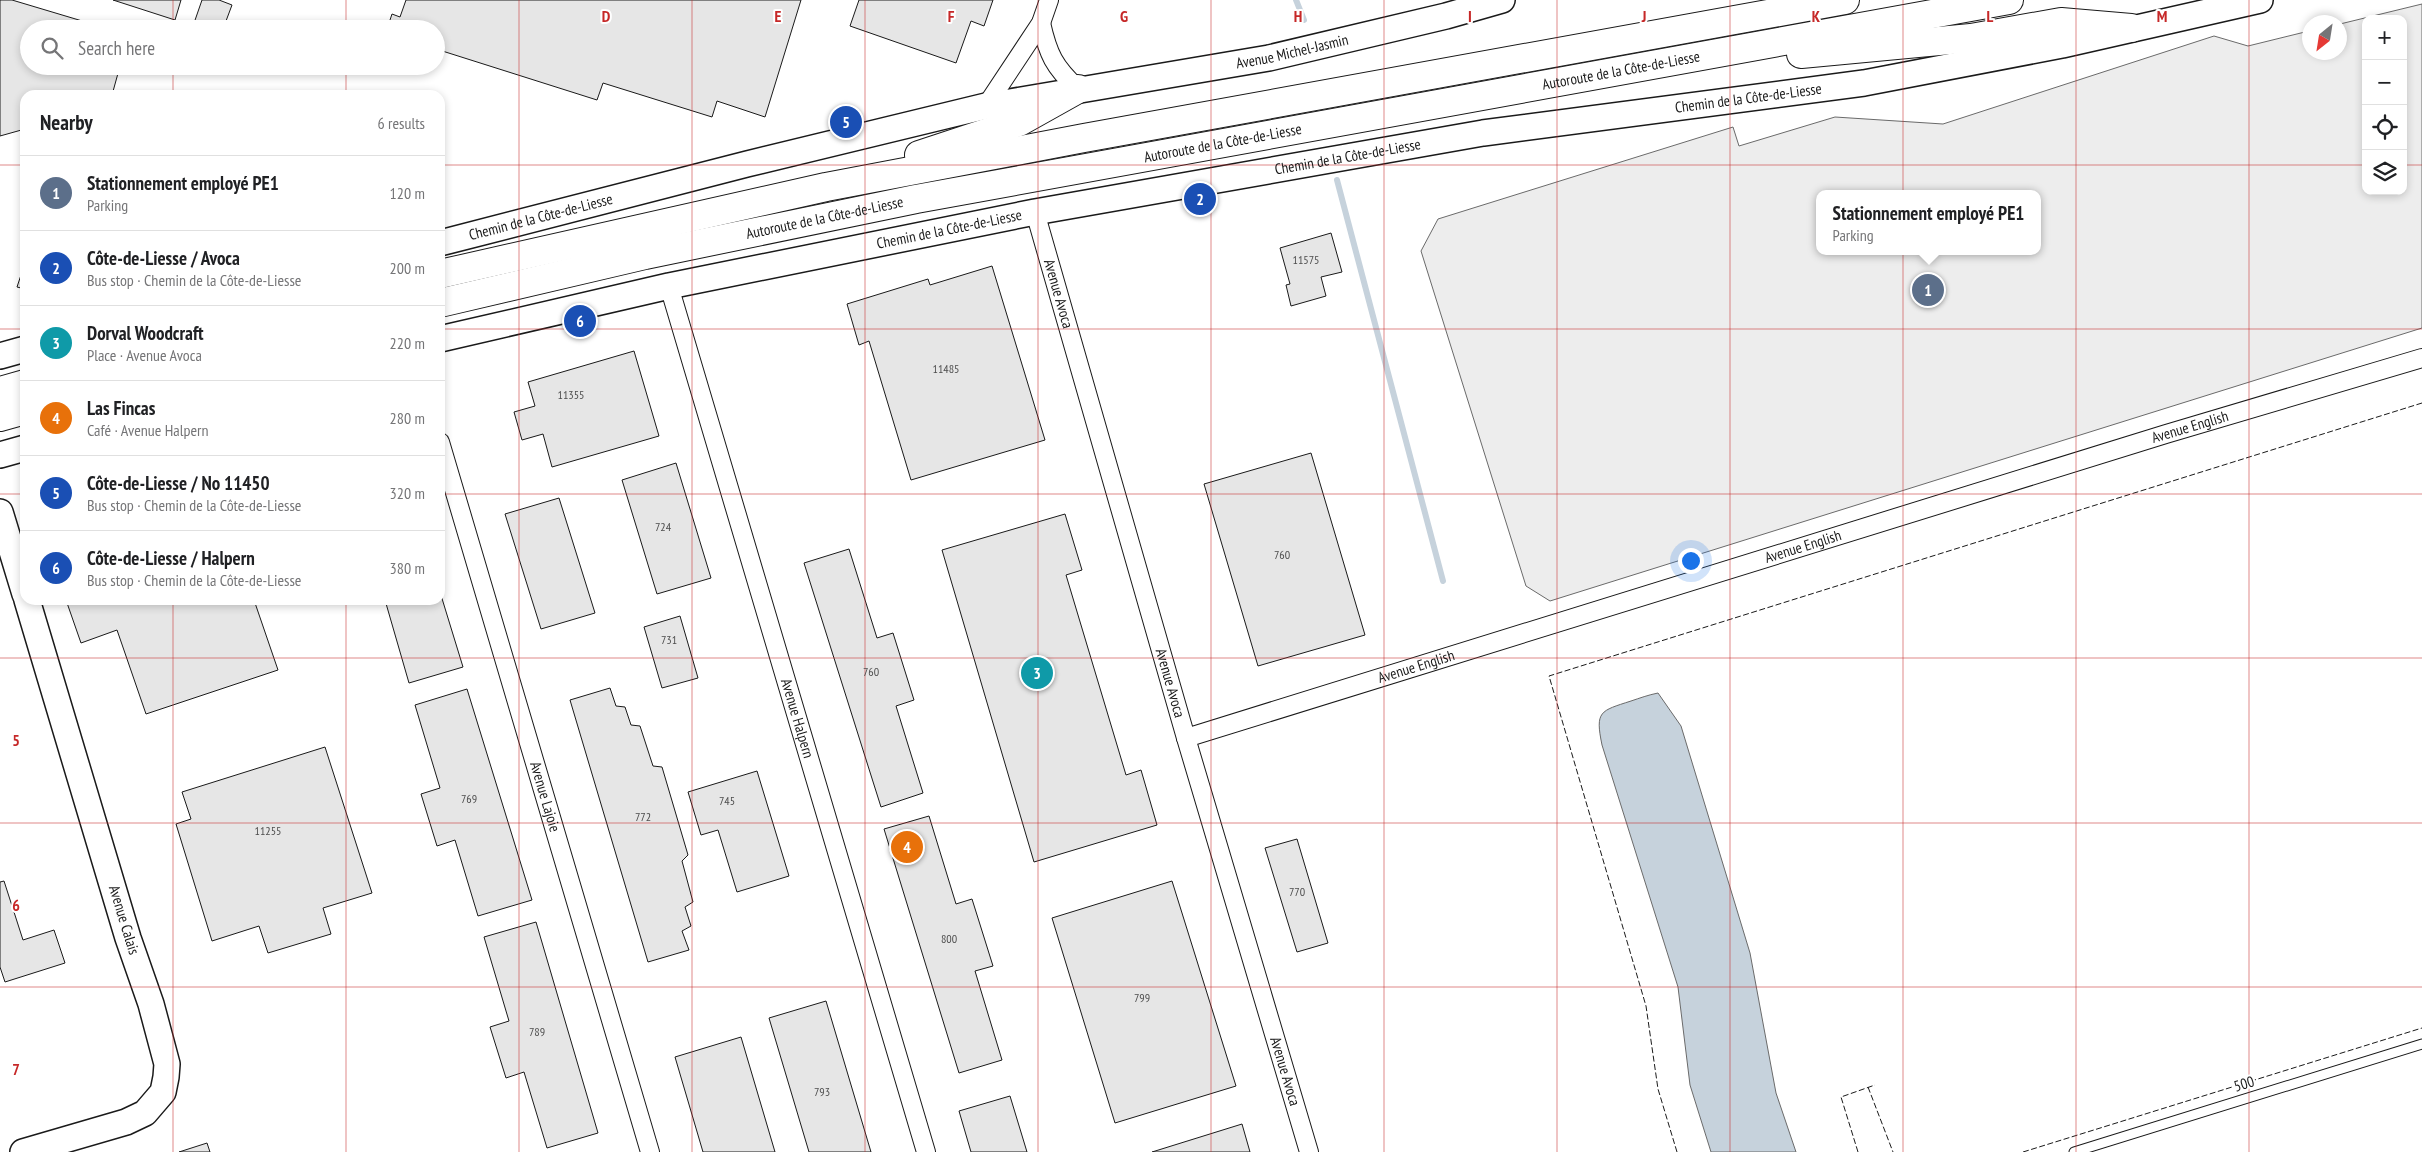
<!DOCTYPE html>
<html lang="en">
<head>
<meta charset="utf-8">
<style>
	body { margin:0; font-family:"PT Sans Narrow",sans-serif; background:#f6f6f6; color:#202124 }
	.controls { position:absolute; right:15px; top:15px; display:grid; overflow:hidden; border-radius:10px; box-shadow:0 2px 8px #0003 }
	.controls button { width:45px; height:45px; display:grid; place-items:center; padding:0; border:0; border-bottom:1px solid #e0e0e0; background:#fff; color:#202124; font:25px sans-serif }
	.compass { position:absolute; left:2302px; top:15px; width:45px; height:45px; border-radius:50%; background:#fff; box-shadow:0 2px 8px #0003; rotate:210deg }
	.you { position:absolute; left:1690px; top:560px; width:18px; height:18px; margin:-12px; border:4px solid #fff; border-radius:50%; background:#1a73e8; box-shadow:0 0 0 8px #1a73e833 }
	.badge { display:grid; place-items:center; width:32px; height:32px; border-radius:50%; background:#111827; color:#fff; font-size:16px; font-weight:700 }
	.pin { position:absolute; translate:-50% -50%; border:2px solid #fff; box-shadow:0 1px 5px #0006 }
	.popup { position:absolute; left:1816px; top:190px; width:225px; height:65px; box-sizing:border-box; display:grid; place-content:center; border-radius:10px; background:#fff; filter:drop-shadow(0 1px 4px #0005); font-size:16px; white-space:nowrap; color:#757577 }
	.popup b { font-size:19px; color:#202124 }
	.popup::after { content:''; position:absolute; left:50%; top:100%; margin-left:-10px; border:10px solid transparent; border-top-color:#fff }
	.list { margin:0; padding:0; list-style:none }
	h2 { display:flex; justify-content:space-between; align-items:center; height:65px; margin:0; padding:0 20px; font-size:21px }
	h2 small { font-size:16px; font-weight:400; color:#757577 }
	.list li { display:grid; grid-template-columns:32px 1fr auto; gap:15px; align-items:center; box-sizing:border-box; height:75px; padding:0 20px; border-top:1px solid #e0e0e0 }
	.list b { display:block; font-size:19px; white-space:nowrap }
	.list p { margin:0; font-size:16px; white-space:nowrap; color:#757577 }
	.list em { font-size:16px; font-style:normal; color:#757577 }
	.icon { flex:none; width:28px; height:28px; fill:none; stroke:currentColor; stroke-width:2; stroke-linecap:round; stroke-linejoin:round }
	.map { position:relative; flex:none; width:2422px; height:1152px; overflow:hidden }
	.search { position:absolute; background:#fff; box-shadow:0 2px 8px #0003; left:20px; top:20px; width:425px; height:55px; display:flex; align-items:center; gap:12px; box-sizing:border-box; padding:0 18px; border-radius:28px; color:#757577; font-size:19px }
	.panel { position:absolute; background:#fff; box-shadow:0 2px 8px #0003; left:20px; top:90px; width:425px; height:515px; border-radius:15px }
	.map>svg:first-child { display:block }
	.parking { fill:#ededed; stroke:#6a6a6a; fill-rule:evenodd }
	.water { fill:#c6d2dc; stroke:#6a6a6a }
	.lines { fill:none; stroke-linecap:round; stroke-linejoin:round }
	.stream { stroke:#c6d2dc; stroke-width:6 }
	.building { fill:#e6e6e6; stroke:#1a1a1a }
	.lane-casing { stroke:#1a1a1a; stroke-width:11 }
	.street-casing { stroke:#1a1a1a; stroke-width:20 }
	.secondary-casing { stroke:#1a1a1a; stroke-width:28 }
	.highway-casing { stroke:#1a1a1a; stroke-width:30 }
	.lane { stroke:#fff; stroke-width:9 }
	.street { stroke:#fff; stroke-width:18 }
	.secondary { stroke:#fff; stroke-width:25 }
	.highway { stroke:#fff; stroke-width:28 }
	.fence { stroke:#1a1a1a; stroke-width:1; stroke-dasharray:6 2.5; stroke-linecap:butt }
	.grid { fill:none; stroke:#c62828; stroke-width:1; stroke-opacity:0.55 }
	.labels { text-anchor:middle; stroke-width:4; stroke-linejoin:round; paint-order:stroke }
	.number-label { font-size:12px; fill:#4d4d4d }
	.street-label { font-size:15px; fill:#1a1a1a; stroke:#fff }
	.grid-label { font-size:16px; text-anchor:middle; font-weight:bold; fill:#c62828; stroke:#fff; stroke-width:4; stroke-linejoin:round; paint-order:stroke }
</style>
</head>
<body>
<div class="map">
<svg width="2422" height="1152" viewBox="0 0 2422 1152">
	<rect width="100%" height="100%" fill="#fff"/>
	<!-- parking -->
	<path class="parking" d="M2422,4V328L1550,601L1526,586L1421,251L1438,219L1733,127L1739,146L1835,117L1943,124L2214,36L2248,46L2309,31L2310,52H2340V24ZM2366,19H2403V191H2366ZM1819,194H2037V251H1819Z"/>
	<!-- water -->
	<path class="water" d="M1658,693L1681,726L1750,953L1776,1093L1796,1152H1711L1690,1085L1678,987L1602,745C1595,711 1600,711 1631,701C1640,698 1648,695 1658,693Z"/>
	<g class="lines">
		<!-- stream -->
		<path class="stream" d="M1296,0L1304,20
			M1337,180L1443,581"/>
	</g>
	<!-- building -->
	<path class="building" d="M0,0H12L109,29H29V66H120L112,95H25V129L0,136Z
		M113,0H181L175,20Z
		M202,0H219L232,5L223,29H202L193,26Z
		M406,0H801L765,117L717,101L712,117L603,83L597,100L436,49V29H387L392,14L400,17Z
		M859,0H993L984,26L971,21L956,63L850,26Z
		M1331,233L1342,272L1321,277L1326,296L1291,306L1286,285L1290,284L1280,248Z
		M25,263V289L17,287Z
		M992,266L1045,440L911,480L869,341L859,345L847,304L928,279L930,285Z
		M634,351L659,436L552,467L543,434L522,440L514,412L535,406L528,382Z
		M1311,453L1365,635L1258,666L1204,484Z
		M676,463L711,578L657,594L622,480Z
		M559,498L595,613L541,629L505,514Z
		M1065,514L1082,570L1066,575L1126,775L1141,770L1157,825L1034,862L942,550Z
		M849,549L877,638L893,633L914,700L896,706L923,793L881,807L804,563Z
		M440,592L463,667L409,683L385,600H440Z
		M66,600H213L214,602L220,600H254L278,670L146,714L117,630L81,643Z
		M364,600H380L365,604Z
		M680,616L698,678L662,688L644,627Z
		M610,688L616,706L625,707L631,725L640,726L653,766L662,767L688,855L682,861L693,902L685,907L691,926L682,931L689,950L648,962L570,700Z
		M467,689L532,900L478,916L455,840L437,846L421,794L440,788L415,705Z
		M325,747L372,893L323,908L331,934L268,953L259,926L212,941L176,824L191,819L182,792Z
		M757,771L789,876L737,892L718,830L701,835L688,792Z
		M929,816L956,904L972,899L993,966L975,971L1002,1060L959,1073L884,829Z
		M1297,839L1328,943L1297,952L1265,848Z
		M4,881L23,940L54,930L65,963L5,982L0,967V882Z
		M1172,881L1236,1086L1115,1123L1052,918Z
		M536,922L598,1133L547,1148L524,1072L506,1078L490,1027L509,1021L484,937Z
		M826,1001L871,1152H809L769,1018Z
		M741,1037L775,1152H703L675,1057Z
		M1010,1096L1027,1152H971L959,1111Z
		M1242,1124L1250,1152H1152Z
		M207,1143L210,1152H179Z"/>
	<g class="lines">
		<defs>
			<path id="lane" d="M2074,1152L2422,1044"/>
			<g id="street">
				<path d="M1041,23C1048,54 1054,67 1078,89"/>
				<path d="M986,106L1041,23L1049,0"/>
				<path id="s1" d="M1035,212L1186,738L1309,1152"/>
				<path id="s2" d="M669,286L926,1152"/>
				<path id="s3" d="M440,442L650,1152"/>
				<path id="s4" d="M1186,738L2166,434L2422,358"/>
			</g>
			<g id="secondary">
				<path id="s5" d="M440,243L747,164L986,106L1269,58L1446,16L1502,0"/>
				<path id="s6" d="M440,339L669,286L1035,212L1483,133L1864,83L2062,45L2260,0"/>
				<path d="M0,356L25,349"/>
				<path d="M0,455L25,448"/>
				<path d="M0,512L25,594"/>
				<path d="M23,1152L126,1122L145,1113L163,1092L166,1077L167,1064L151,1004L128,938L27,600"/>
			</g>
			<g id="highway">
				<path d="M1801,54L1971,38L2061,22L2131,28"/>
				<path d="M919,155L1019,122L1078,89"/>
				<path d="M440,274L826,187L1084,138L1845,0"/>
				<path id="s7" d="M440,303L645,255L916,199L2009,0"/>
				<path d="M0,391L25,384"/>
				<path d="M0,417L25,410"/>
			</g>
		</defs>
		<!-- lane casing -->
		<use href="#lane" class="lane-casing"/>
		<!-- street casing -->
		<use href="#street" class="street-casing"/>
		<!-- secondary casing -->
		<use href="#secondary" class="secondary-casing"/>
		<!-- highway casing -->
		<use href="#highway" class="highway-casing"/>
		<!-- lane -->
		<use href="#lane" class="lane"/>
		<!-- street -->
		<use href="#street" class="street"/>
		<!-- secondary -->
		<use href="#secondary" class="secondary"/>
		<!-- highway -->
		<use href="#highway" class="highway"/>
		<!-- fence -->
		<path class="fence" d="M1868,1087L1893,1152
			M1677,1152L1658,1089L1646,1006L1549,676L2422,403
			M1858,1152L1841,1097L1875,1085
			M2023,1152L2422,1028"/>
	</g>
	<!-- grid -->
	<path class="grid" d="M173,0V29M346,0V29M519,0V1152M692,0V1152M865,0V1152M1038,0V1152M1211,0V1152M1384,0V1152M1557,0V1152M1730,0V1152M1903,0V1152M2076,0V1152M2249,0V1152M173,66V95M346,66V95M0,165H25M440,165H2366M2403,165H2422M0,329H25M440,329H2422M0,494H25M440,494H2422M173,600V1152M346,600V1152M0,658H2422M0,823H2422M0,987H2422"/>
	<g class="labels">
		<!-- number labels -->
		<g class="number-label">
			<text x="1306" y="264">11575</text>
			<text x="946" y="373">11485</text>
			<text x="571" y="399">11355</text>
			<text x="663" y="531">724</text>
			<text x="1282" y="559">760</text>
			<text x="669" y="644">731</text>
			<text x="871" y="676">760</text>
			<text x="469" y="803">769</text>
			<text x="727" y="805">745</text>
			<text x="643" y="821">772</text>
			<text x="268" y="835">11255</text>
			<text x="1297" y="896">770</text>
			<text x="949" y="943">800</text>
			<text x="1142" y="1002">799</text>
			<text x="537" y="1036">789</text>
			<text x="822" y="1096">793</text>
		</g>
		<!-- street labels -->
		<g class="street-label">
			<text dy="5" stroke="none"><textPath href="#s5" startOffset="874">Avenue Michel-Jasmin</textPath></text>
			<text dy="5" stroke="none"><textPath href="#s7" startOffset="1204">Autoroute de la Côte-de-Liesse</textPath></text>
			<text dy="5" stroke="none"><textPath href="#s6" startOffset="1331">Chemin de la Côte-de-Liesse</textPath></text>
			<text dy="5" stroke="none"><textPath href="#s7" startOffset="799">Autoroute de la Côte-de-Liesse</textPath></text>
			<text dy="5" stroke="none"><textPath href="#s6" startOffset="926">Chemin de la Côte-de-Liesse</textPath></text>
			<text dy="5" stroke="none"><textPath href="#s5" startOffset="104">Chemin de la Côte-de-Liesse</textPath></text>
			<text dy="5" stroke="none"><textPath href="#s7" startOffset="394">Autoroute de la Côte-de-Liesse</textPath></text>
			<text dy="5" stroke="none"><textPath href="#s6" startOffset="521">Chemin de la Côte-de-Liesse</textPath></text>
			<text dy="5" stroke="none"><textPath href="#s1" startOffset="85">Avenue Avoca</textPath></text>
			<text dy="5" stroke="none"><textPath href="#s4" startOffset="1051">Avenue English</textPath></text>
			<text dy="5" stroke="none"><textPath href="#s4" startOffset="646">Avenue English</textPath></text>
			<text dy="5" stroke="none"><textPath href="#s4" startOffset="241">Avenue English</textPath></text>
			<text dy="5" stroke="none"><textPath href="#s1" startOffset="490">Avenue Avoca</textPath></text>
			<text dy="5" stroke="none"><textPath href="#s2" startOffset="451">Avenue Halpern</textPath></text>
			<text dy="5" stroke="none"><textPath href="#s3" startOffset="370">Avenue Lajoie</textPath></text>
			<text transform="translate(124 920) rotate(73)" y="5">Avenue Calais</text>
			<text dy="5" stroke="none"><textPath href="#s1" startOffset="895">Avenue Avoca</textPath></text>
			<text transform="translate(2244 1084) rotate(-17)" y="5">500</text>
		</g>
	</g>
	<g class="grid-label">
		<text x="606" y="22">D</text>
		<text x="778" y="22">E</text>
		<text x="951" y="22">F</text>
		<text x="1124" y="22">G</text>
		<text x="1298" y="22">H</text>
		<text x="1470" y="22">I</text>
		<text x="1644" y="22">J</text>
		<text x="1816" y="22">K</text>
		<text x="1990" y="22">L</text>
		<text x="2162" y="22">M</text>
		<text x="16" y="746">5</text>
		<text x="16" y="911">6</text>
		<text x="16" y="1075">7</text>
	</g>
</svg>
<div class="controls">
<button>+</button>
<button>−</button>
<button><svg class="icon" aria-label="locate" viewBox="0 0 24 24"><circle cx="12" cy="12" r="6"/><path d="M12 2v4M12 18v4M2 12h4M18 12h4"/></svg></button>
<button><svg class="icon" aria-label="layers" viewBox="0 0 24 24"><path d="M12 4l9 5-9 5-9-5zM3 14l9 5 9-5"/></svg></button>
</div>
<svg class="compass" viewBox="-18 -18 36 36"><path d="M0-13l5 13h-10z" fill="#e53935"/><path d="M0 13l5-13h-10z" fill="#757577"/></svg>
<div class="you"></div>
<div class="pin badge" style="left:1928px;top:290px;background:#5c6f8a">1</div>
<div class="popup"><b>Stationnement employé PE1</b>Parking</div>
<div class="pin badge" style="left:1200px;top:199px;background:#1a4fb4">2</div>
<div class="pin badge" style="left:1037px;top:673px;background:#0f9aa8">3</div>
<div class="pin badge" style="left:907px;top:847px;background:#e8710a">4</div>
<div class="pin badge" style="left:846px;top:122px;background:#1a4fb4">5</div>
<div class="pin badge" style="left:580px;top:321px;background:#1a4fb4">6</div>
<div class="search"><svg class="icon" aria-label="search" viewBox="0 0 24 24"><circle cx="10" cy="10" r="6"/><path d="M15 15l6 6"/></svg>Search here</div>
<section class="panel">
<h2>Nearby<small>6 results</small></h2>
<ul class="list">
<li><span class="badge" style="background:#5c6f8a">1</span><div><b>Stationnement employé PE1</b><p>Parking</p></div><em>120 m</em></li>
<li><span class="badge" style="background:#1a4fb4">2</span><div><b>Côte-de-Liesse / Avoca</b><p>Bus stop · Chemin de la Côte-de-Liesse</p></div><em>200 m</em></li>
<li><span class="badge" style="background:#0f9aa8">3</span><div><b>Dorval Woodcraft</b><p>Place · Avenue Avoca</p></div><em>220 m</em></li>
<li><span class="badge" style="background:#e8710a">4</span><div><b>Las Fincas</b><p>Café · Avenue Halpern</p></div><em>280 m</em></li>
<li><span class="badge" style="background:#1a4fb4">5</span><div><b>Côte-de-Liesse / No 11450</b><p>Bus stop · Chemin de la Côte-de-Liesse</p></div><em>320 m</em></li>
<li><span class="badge" style="background:#1a4fb4">6</span><div><b>Côte-de-Liesse / Halpern</b><p>Bus stop · Chemin de la Côte-de-Liesse</p></div><em>380 m</em></li>
</ul>
</section>
</div>
</body>
</html>
